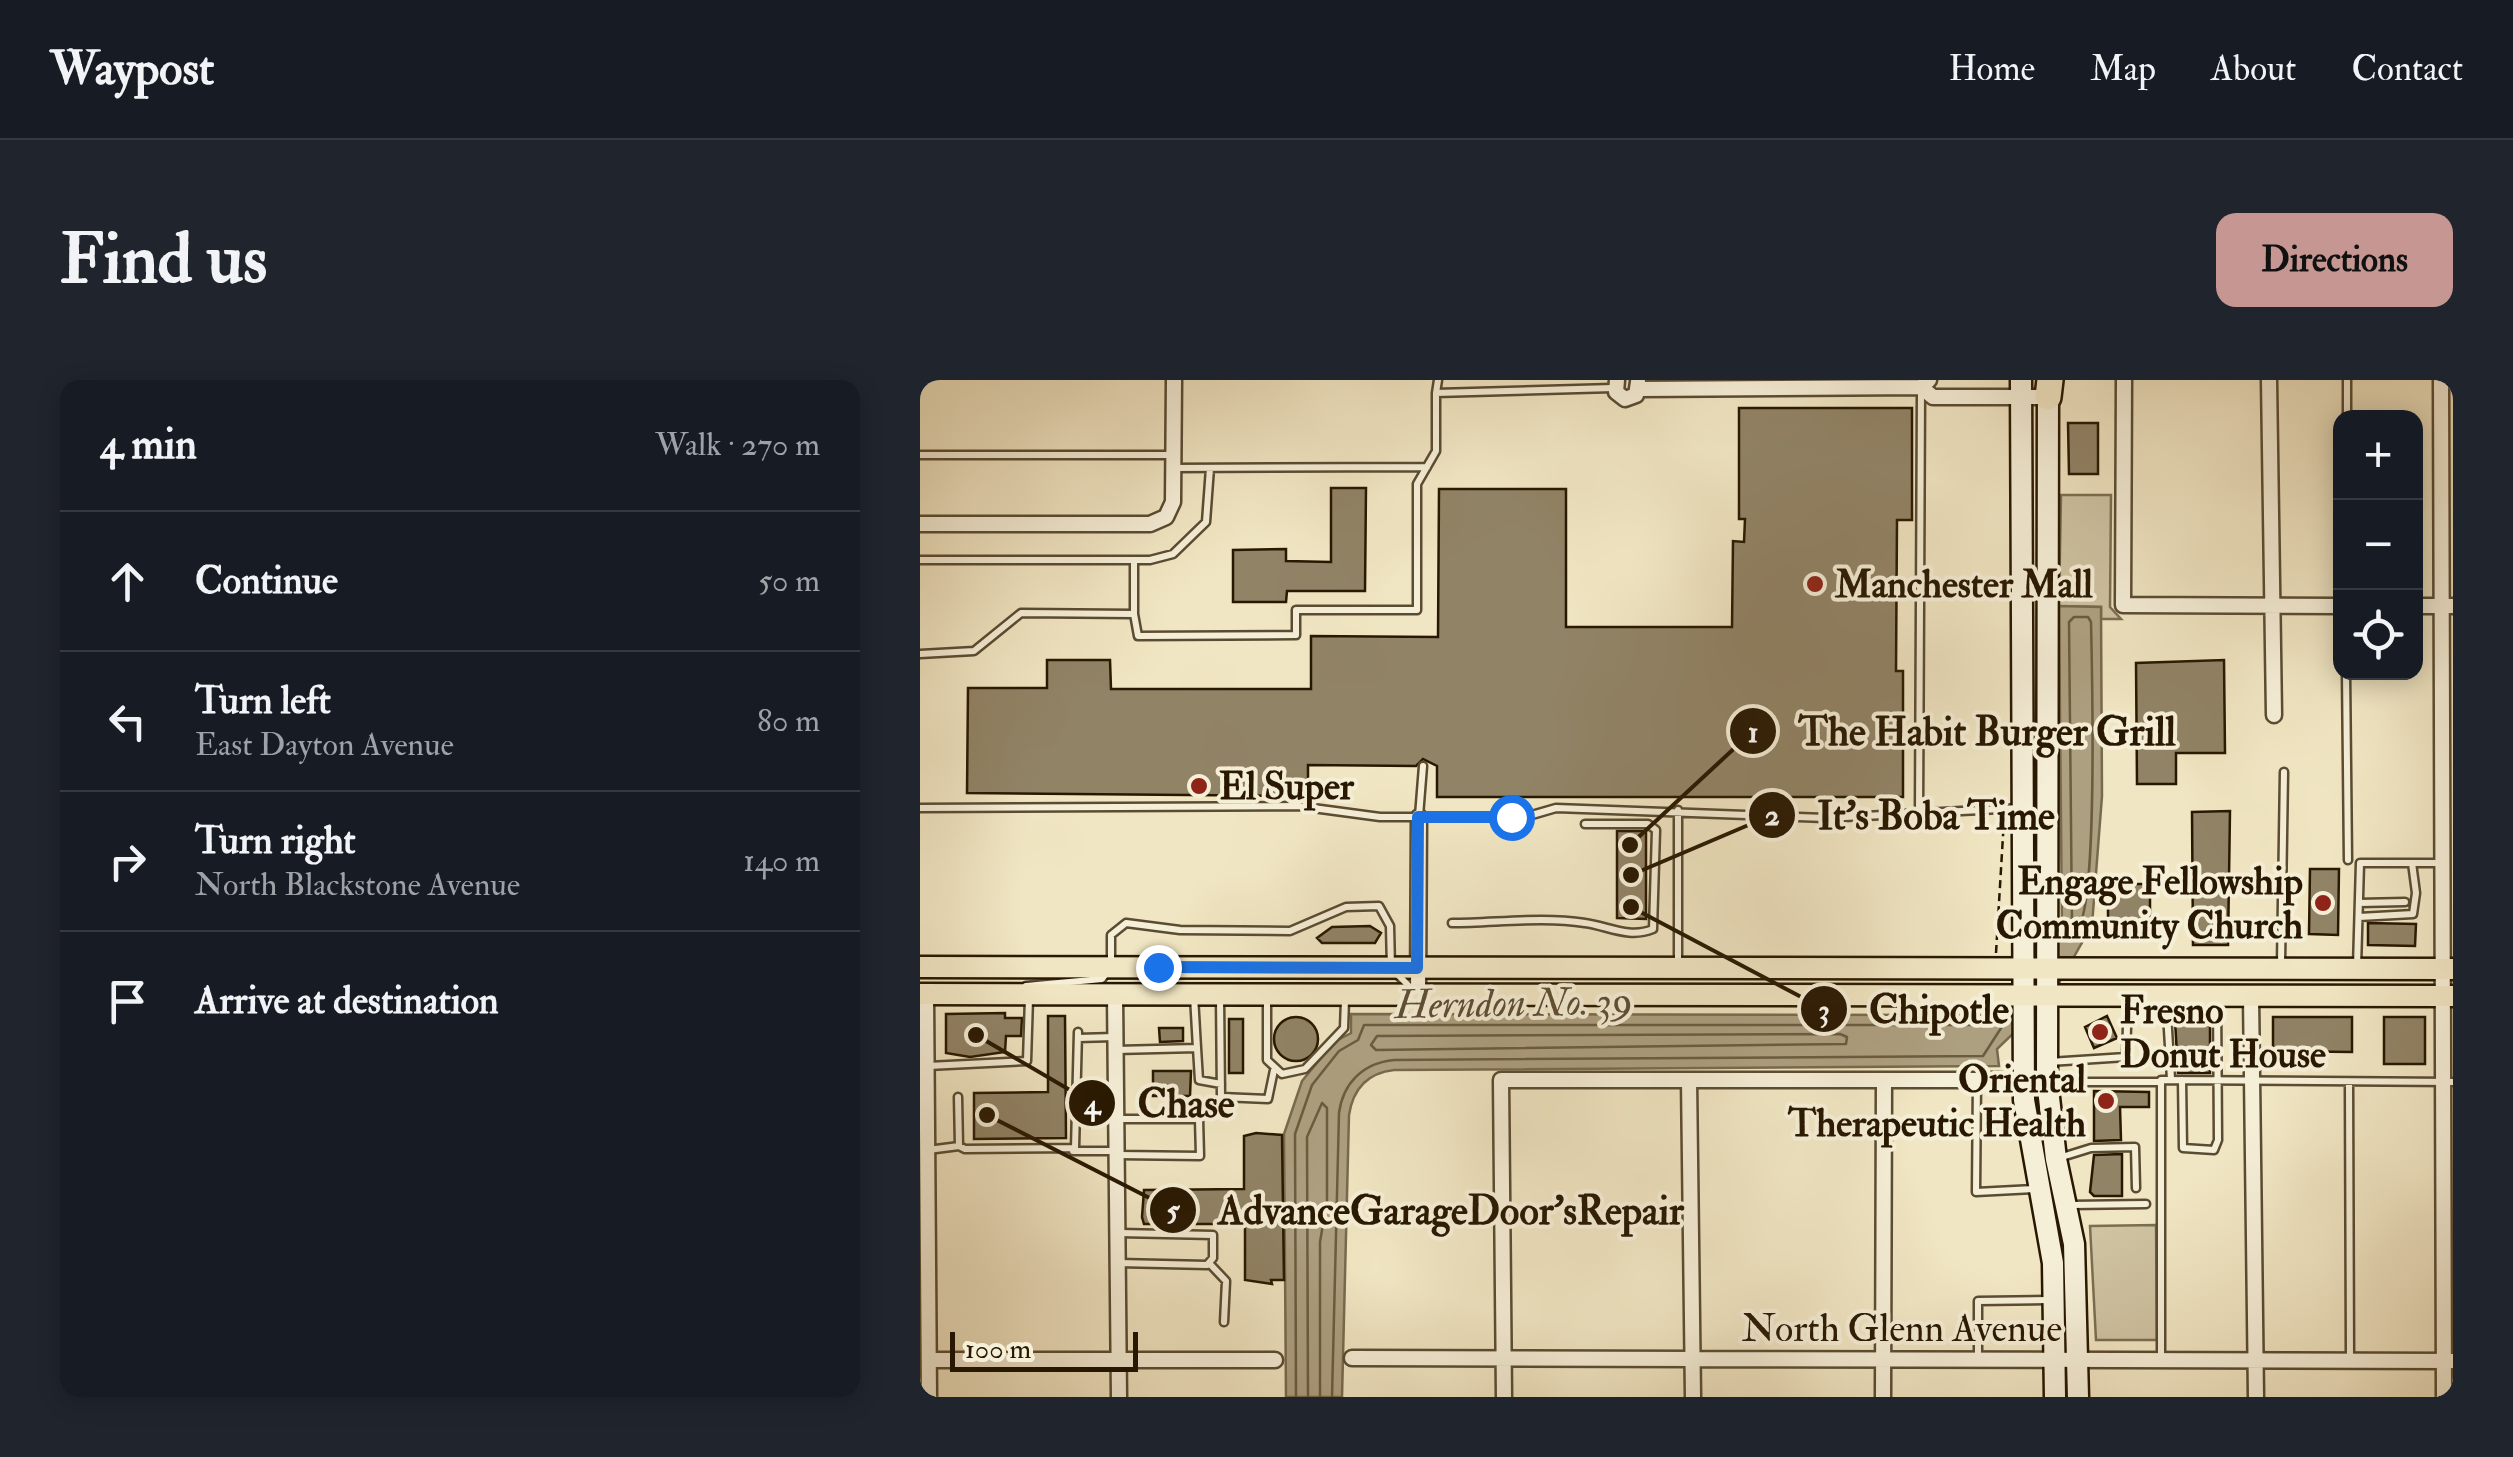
<!DOCTYPE html>
<html lang="en">
<head>
<meta charset="utf-8">
<style>
	body { margin:0; font-family:"IM FELL Double Pica",serif; background:#20242c; color:#f1f3f6 }
	.controls { position:absolute; right:30px; top:30px; display:grid; overflow:hidden; border-radius:20px; box-shadow:0 5px 25px #0003 }
	.controls button { width:90px; height:90px; display:grid; place-items:center; padding:0; border:0; border-bottom:2px solid #363941; background:#171b24; color:#f1f3f6; font:50px sans-serif }
	.scale { position:absolute; left:30px; bottom:25px; width:188px; box-sizing:border-box; padding-left:10px; border:5px solid #281801; border-top:0; font-size:28px; line-height:35px; white-space:nowrap; color:#281801; -webkit-text-stroke:8px #f6efd8; paint-order:stroke }
	.stop { position:absolute; width:30px; height:30px; margin:-22px; border:8px solid #1a73e8; border-radius:50%; background:#fff }
	.stop.end { background:#1a73e8; border-color:#fff; box-shadow:0 2px 10px #0008 }
	.list { margin:0; padding:0; list-style:none }
	h2 { display:flex; justify-content:space-between; align-items:center; height:130px; margin:0; padding:0 40px; font-size:42px }
	h2 small { font-size:32px; font-weight:400; color:#9ea1a6 }
	.list li { display:grid; grid-template-columns:65px 1fr auto; gap:30px; align-items:center; box-sizing:border-box; height:140px; padding:0 40px; border-top:2px solid #363941 }
	.list b { display:block; font-size:38px; white-space:nowrap }
	.list p { margin:0; font-size:32px; white-space:nowrap; color:#9ea1a6 }
	.list em { font-size:32px; font-style:normal; color:#9ea1a6 }
	.icon { flex:none; width:55px; height:55px; fill:none; stroke:currentColor; stroke-width:2; stroke-linecap:round; stroke-linejoin:round }
	.map { position:relative; flex:none; width:1533px; height:1017px; overflow:hidden; border-radius:20px }
	header { display:flex; align-items:center; gap:60px; box-sizing:border-box; height:140px; padding:0 50px; background:#171b24; border-bottom:2px solid #363941 }
	header strong { font-size:48px }
	nav { display:flex; gap:55px; margin-inline-start:auto; font-size:35px }
	.intro { display:flex; align-items:center; justify-content:space-between; box-sizing:border-box; height:240px; padding:0 60px }
	h1 { margin:0; font-size:70px }
	.button { padding:25px 45px; border-radius:20px; background:#c59692; color:#111; font-size:35px; font-weight:700 }
	main { display:flex; gap:60px; padding:0 60px }
	aside { flex:1; background:#171b24; border-radius:20px; box-shadow:0 5px 25px #0003 }
	.map>svg:first-child { display:block }
	.green { fill:#cfc3a2; stroke:#7c6e52; stroke-width:2.5 }
	.water { fill:#ada081; stroke:#786a4e; stroke-width:2.5 }
	.lines { fill:none; stroke-linecap:round; stroke-linejoin:round }
	.shore { stroke:#6a5c41; stroke-width:2.5 }
	.building { fill:#918366; stroke:#281801; stroke-width:2.5 }
	.lane-casing { stroke:#5a4c32; stroke-width:11 }
	.street-casing { stroke:#5a4c32; stroke-width:19 }
	.secondary-casing { stroke:#281801; stroke-width:25 }
	.primary-casing { stroke:#281801; stroke-width:25 }
	.highway-casing { stroke:#281801; stroke-width:30 }
	.path { stroke:#281801; stroke-width:2.5; stroke-dasharray:8 5; stroke-linecap:butt }
	.lane { stroke:#f6efd8; stroke-width:6 }
	.street { stroke:#f6efd8; stroke-width:14 }
	.secondary { stroke:#f6efd8; stroke-width:20 }
	.primary { stroke:#f1e6c3; stroke-width:20 }
	.highway { stroke:#f1e6c3; stroke-width:25 }
	.route { stroke:#1a73e8; stroke-width:12 }
	.poi-dot { fill:#8f2418; stroke:#f6efd8; stroke-width:4 }
	.labels { text-anchor:middle; stroke-width:8; stroke-linejoin:round; paint-order:stroke }
	.poi-label { font-size:38px; font-weight:bold; fill:#281801; stroke:#f6efd8; text-anchor:start }
	.street-label { font-size:38px; fill:#281801; stroke:#f6efd8 }
	.water-label { font-size:40px; font-style:italic; fill:#5d4e34; stroke:#f6efd8 }
	.leader { fill:none; stroke:#281801; stroke-width:4 }
	.callout-dot { fill:#281801; stroke:#f6efd8; stroke-width:4 }
	.mark-label { font-size:30px; text-anchor:middle; font-weight:bold; fill:#fff }
	.callout-label { font-size:40px; text-anchor:middle; font-weight:bold; fill:#281801; stroke:#f6efd8; stroke-width:8; stroke-linejoin:round; paint-order:stroke }
</style>
</head>
<body>
<header>
<strong>Waypost</strong>
<nav><a>Home</a><a>Map</a><a>About</a><a>Contact</a></nav>
</header>
<div class="intro"><h1>Find us</h1><a class="button">Directions</a></div>
<main>
<aside>
<h2>4 min<small>Walk · 270 m</small></h2>
<ul class="list">
<li><svg class="icon" aria-label="ahead" viewBox="0 0 24 24"><path d="M12 20V5M6 11l6-6 6 6"/></svg><div><b>Continue</b></div><em>50 m</em></li>
<li><svg class="icon" aria-label="left" viewBox="0 0 24 24"><path d="M17 20v-9H6M10 6l-5 5 5 5"/></svg><div><b>Turn left</b><p>East Dayton Avenue</p></div><em>80 m</em></li>
<li><svg class="icon" aria-label="right" viewBox="0 0 24 24"><path d="M7 20v-9h11M14 6l5 5-5 5"/></svg><div><b>Turn right</b><p>North Blackstone Avenue</p></div><em>140 m</em></li>
<li><svg class="icon" aria-label="arrive" viewBox="0 0 24 24"><path d="M6 21V4h12l-3 4 3 4H6"/></svg><div><b>Arrive at destination</b></div></li>
</ul>
</aside>
<div class="map">
<svg width="1533" height="1017" viewBox="0 0 1533 1017">
	<rect width="100%" height="100%" fill="#f1e6c3"/>
	<filter id="stains"><feTurbulence type="fractalNoise" baseFrequency=".002" numOctaves="4"/><feColorMatrix values="0 0 0 0 .2 0 0 0 0 .09 0 0 0 0 .02 0 0 0 .5 -.17"/></filter>
	<radialGradient id="worn" r=".72"><stop offset=".6" stop-color="#630" stop-opacity="0"/><stop offset="1" stop-color="#630" stop-opacity=".3"/></radialGradient>
	<!-- green -->
	<path class="green" d="M1141,115H1191L1190,227L1201,239H1181V227L1139,226Z
		M1236,845L1237,960H1176L1170,846Z"/>
	<!-- water -->
	<path class="water" d="M1139,226L1181,227L1182,416L1172,545L1131,617L1077,669L1079,686L474,690C447,693 433,709 429,735L422,1017H366L364,754L382,701L414,662L431,653V634L1069,635L1117,598L1142,551Z"/>
	<g class="lines">
		<!-- shore -->
		<path class="shore" d="M1154,237H1168L1171,242C1172,286 1178,529 1157,549L1152,544L1149,242Z
			M920,654L927,657L926,664L456,670L451,665L457,656Z
			M376,1017L375,754L392,705L419,671L438,660L444,645H1083L1063,676L474,680C443,683 423,703 419,733L412,1017
			M388,1017L387,757L402,723L407,728V821L400,862V1017"/>
	</g>
	<!-- building -->
	<path class="building" d="M819,28H992V140H977L976,291H983V417H517V386L503,379L496,386L388,385V416L47,413L48,308H127V280H190L191,309H391V256L518,257L519,109H646V247H812L813,161L824,162L825,139H819Z
		M1148,43H1178V94H1149Z
		M411,108H446L445,211H367L366,222H313V170L366,169V181L411,182Z
		M1304,280L1305,373H1256V404H1217L1216,283Z
		M1310,431L1308,565H1273L1272,432Z
		M697,451H726V539L697,538Z
		M1390,489H1419L1418,555L1389,554Z
		M1188,504H1230V556H1188Z
		M1448,543L1496,544L1495,566L1448,565Z
		M450,546L461,553L455,563H402L397,558L412,547Z
		M85,633V638H102L101,656H86L85,672L50,677L26,673V634Z
		M128,636H145L146,758L54,759V713L128,712Z
		M1187,636L1197,658L1174,668L1165,647Z
		M1353,637H1432V672L1353,671Z
		M1464,637H1505V684H1464Z
		M354 659a22 22 0 1 1 44 0a22 22 0 1 1-44 0Z
		M309,639H323V693H309Z
		M1255,640H1290V693H1258Z
		M239,648H263V661L240,662Z
		M233,691H271L270,716H233Z
		M1174,711L1229,712V727H1200L1201,760L1174,761Z
		M336,753L362,755L364,900H351L352,904L325,900V844H224L222,837L224,810L324,809V756Z
		M1202,774V816H1174L1170,812L1174,775Z"/>
	<g class="lines">
		<defs>
			<path id="lane" d="M518,0L516,13L693,8
				M1427,38V0
				M0,75H253
				M253,88L507,87
				M0,180H230L253,174L286,142L290,88
				M214,180V234
				M0,274L54,271L101,233L214,234L218,256L376,255V230H497V104L516,71V13
				M1426,292L1428,480
				M0,428L378,426L460,437H605L636,428L905,438L1100,428
				M999,435L1001,12
				M499,436L503,386
				M1439,523L1485,522
				M1439,537L1493,534L1496,513L1492,483
				M532,543C575,543 623,536 665,543C688,546 709,559 733,549L736,450L728,444H665
				M1361,583L1364,392
				M758,584V430
				M1437,587L1440,483H1521
				M106,606L182,599L191,587V555L206,543L260,550L370,551L426,527L459,526L470,546L471,588L491,608
				M347,616V680L362,694L385,689L424,648L425,620
				M300,617L301,717L348,719L354,690
				M1246,617L1251,699
				M158,658L194,657
				M277,668L279,700L301,704
				M196,670L277,668L274,616
				M1129,682L1206,677L1208,617
				M8,686L107,681L109,618
				M1057,700L1056,812L1114,809
				M1262,700L1263,768L1294,770L1298,760L1297,617
				M1129,702H1240
				M1429,702L1430,981
				M38,717L39,766L45,769L155,768L158,652
				M196,739H279L280,776L198,775
				M8,770L39,766
				M153,771H195
				M1142,777L1171,768L1215,767L1216,808
				M1151,825L1226,824
				M198,883L287,885L293,878V855L199,853
				M289,883L306,901L304,942
				M1058,977V921L1129,920
				M1241,977V700L1533,702"/>
			<path id="street" d="M697,0L696,12L705,19L716,15L718,2
				M1204,0L1203,225L1420,226
				M1349,0L1354,335
				M1521,0L1524,1017
				M1001,7L1013,17H1128
				M719,9L1001,7L1009,0
				M0,144H230L246,137L253,122L254,0
				M1496,226H1533
				M6,614L9,1017
				M195,615L199,1017
				M498,615L499,437
				M1331,616L1336,1017
				M769,700L773,1017
				M432,978L1533,981
				M9,980H355
				M584,1017L581,700H1104
				M963,1017L964,701"/>
			<path id="secondary" d="M1101,0L1104,720L1133,883L1135,1017
				M1128,1L1127,700L1136,779L1154,864L1158,1017"/>
			<path id="primary" d="M0,587L1533,589
				M0,614L1533,616"/>
			<path id="highway" d="M1128,17L1130,0"/>
		</defs>
		<!-- lane casing -->
		<use href="#lane" class="lane-casing"/>
		<!-- street casing -->
		<use href="#street" class="street-casing"/>
		<!-- secondary casing -->
		<use href="#secondary" class="secondary-casing"/>
		<!-- primary casing -->
		<use href="#primary" class="primary-casing"/>
		<!-- highway casing -->
		<use href="#highway" class="highway-casing"/>
		<!-- path -->
		<path class="path" d="M1076,573L1084,439"/>
		<!-- lane -->
		<use href="#lane" class="lane"/>
		<!-- street -->
		<use href="#street" class="street"/>
		<!-- secondary -->
		<use href="#secondary" class="secondary"/>
		<!-- primary -->
		<use href="#primary" class="primary"/>
		<!-- highway -->
		<use href="#highway" class="highway"/>
	</g>
	<g class="lines">
		<!-- route -->
		<path class="route" d="M238,587L497,588L498,437H591"/>
	</g>
	<!-- markers -->
	<g class="poi-dot">
		<circle cx="895" cy="204" r="10"/>
		<circle cx="279" cy="406" r="10"/>
		<circle cx="1403" cy="523" r="10"/>
		<circle cx="1180" cy="652" r="10"/>
		<circle cx="1186" cy="721" r="10"/>
	</g>
	<g class="labels">
		<!-- poi labels -->
		<g class="poi-label">
			<text x="915" y="217">Manchester Mall</text>
			<text x="299" y="419">El Super</text>
			<text x="1383" y="514" text-anchor="end">Engage Fellowship<tspan x="1383" dy="44">Community Church</tspan></text>
			<text x="1200" y="643">Fresno<tspan x="1200" dy="44">Donut House</tspan></text>
			<text x="1166" y="712" text-anchor="end">Oriental<tspan x="1166" dy="44">Therapeutic Health</tspan></text>
		</g>
		<!-- street labels -->
		<g class="street-label">
			<text x="982" y="961">North Glenn Avenue</text>
		</g>
		<!-- water labels -->
		<g class="water-label">
			<text transform="translate(594 622) rotate(-1)" y="14">Herndon No. 39</text>
		</g>
	</g>
	<!-- callouts -->
	<path class="leader" d="M710 465L833 351M711 495L852 435M711 527L904 629M56 655L172 723M67 735L253 830"/>
	<g class="callout-dot">
		<circle cx="710" cy="465" r="10"/>
		<circle cx="711" cy="495" r="10"/>
		<circle cx="711" cy="527" r="10"/>
		<circle cx="56" cy="655" r="10"/>
		<circle cx="67" cy="735" r="10"/>
		<circle cx="833" cy="351" r="25"/>
		<circle cx="852" cy="435" r="25"/>
		<circle cx="904" cy="629" r="25"/>
		<circle cx="172" cy="723" r="25"/>
		<circle cx="253" cy="830" r="25"/>
	</g>
	<g class="mark-label">
		<text x="833" y="362">1</text>
		<text x="852" y="445">2</text>
		<text x="904" y="640">3</text>
		<text x="172" y="734">4</text>
		<text x="253" y="840">5</text>
	</g>
	<g class="callout-label">
		<text x="1067" y="365">The Habit Burger Grill</text>
		<text x="1016" y="449">It's Boba Time</text>
		<text x="1019" y="643">Chipotle</text>
		<text x="266" y="737">Chase</text>
		<text x="531" y="844">AdvanceGarageDoor'sRepair</text>
	</g>
	<rect width="100%" height="100%" filter="url(#stains)"/>
	<rect width="100%" height="100%" fill="url(#worn)"/>
</svg>
<div class="controls">
<button>+</button>
<button>−</button>
<button><svg class="icon" aria-label="locate" viewBox="0 0 24 24"><circle cx="12" cy="12" r="6"/><path d="M12 2v4M12 18v4M2 12h4M18 12h4"/></svg></button>
</div>
<div class="scale">100 m</div>
<div class="stop" style="left:591px;top:437px"></div>
<div class="stop end" style="left:238px;top:587px"></div>
</div>
</main>
</body>
</html>
